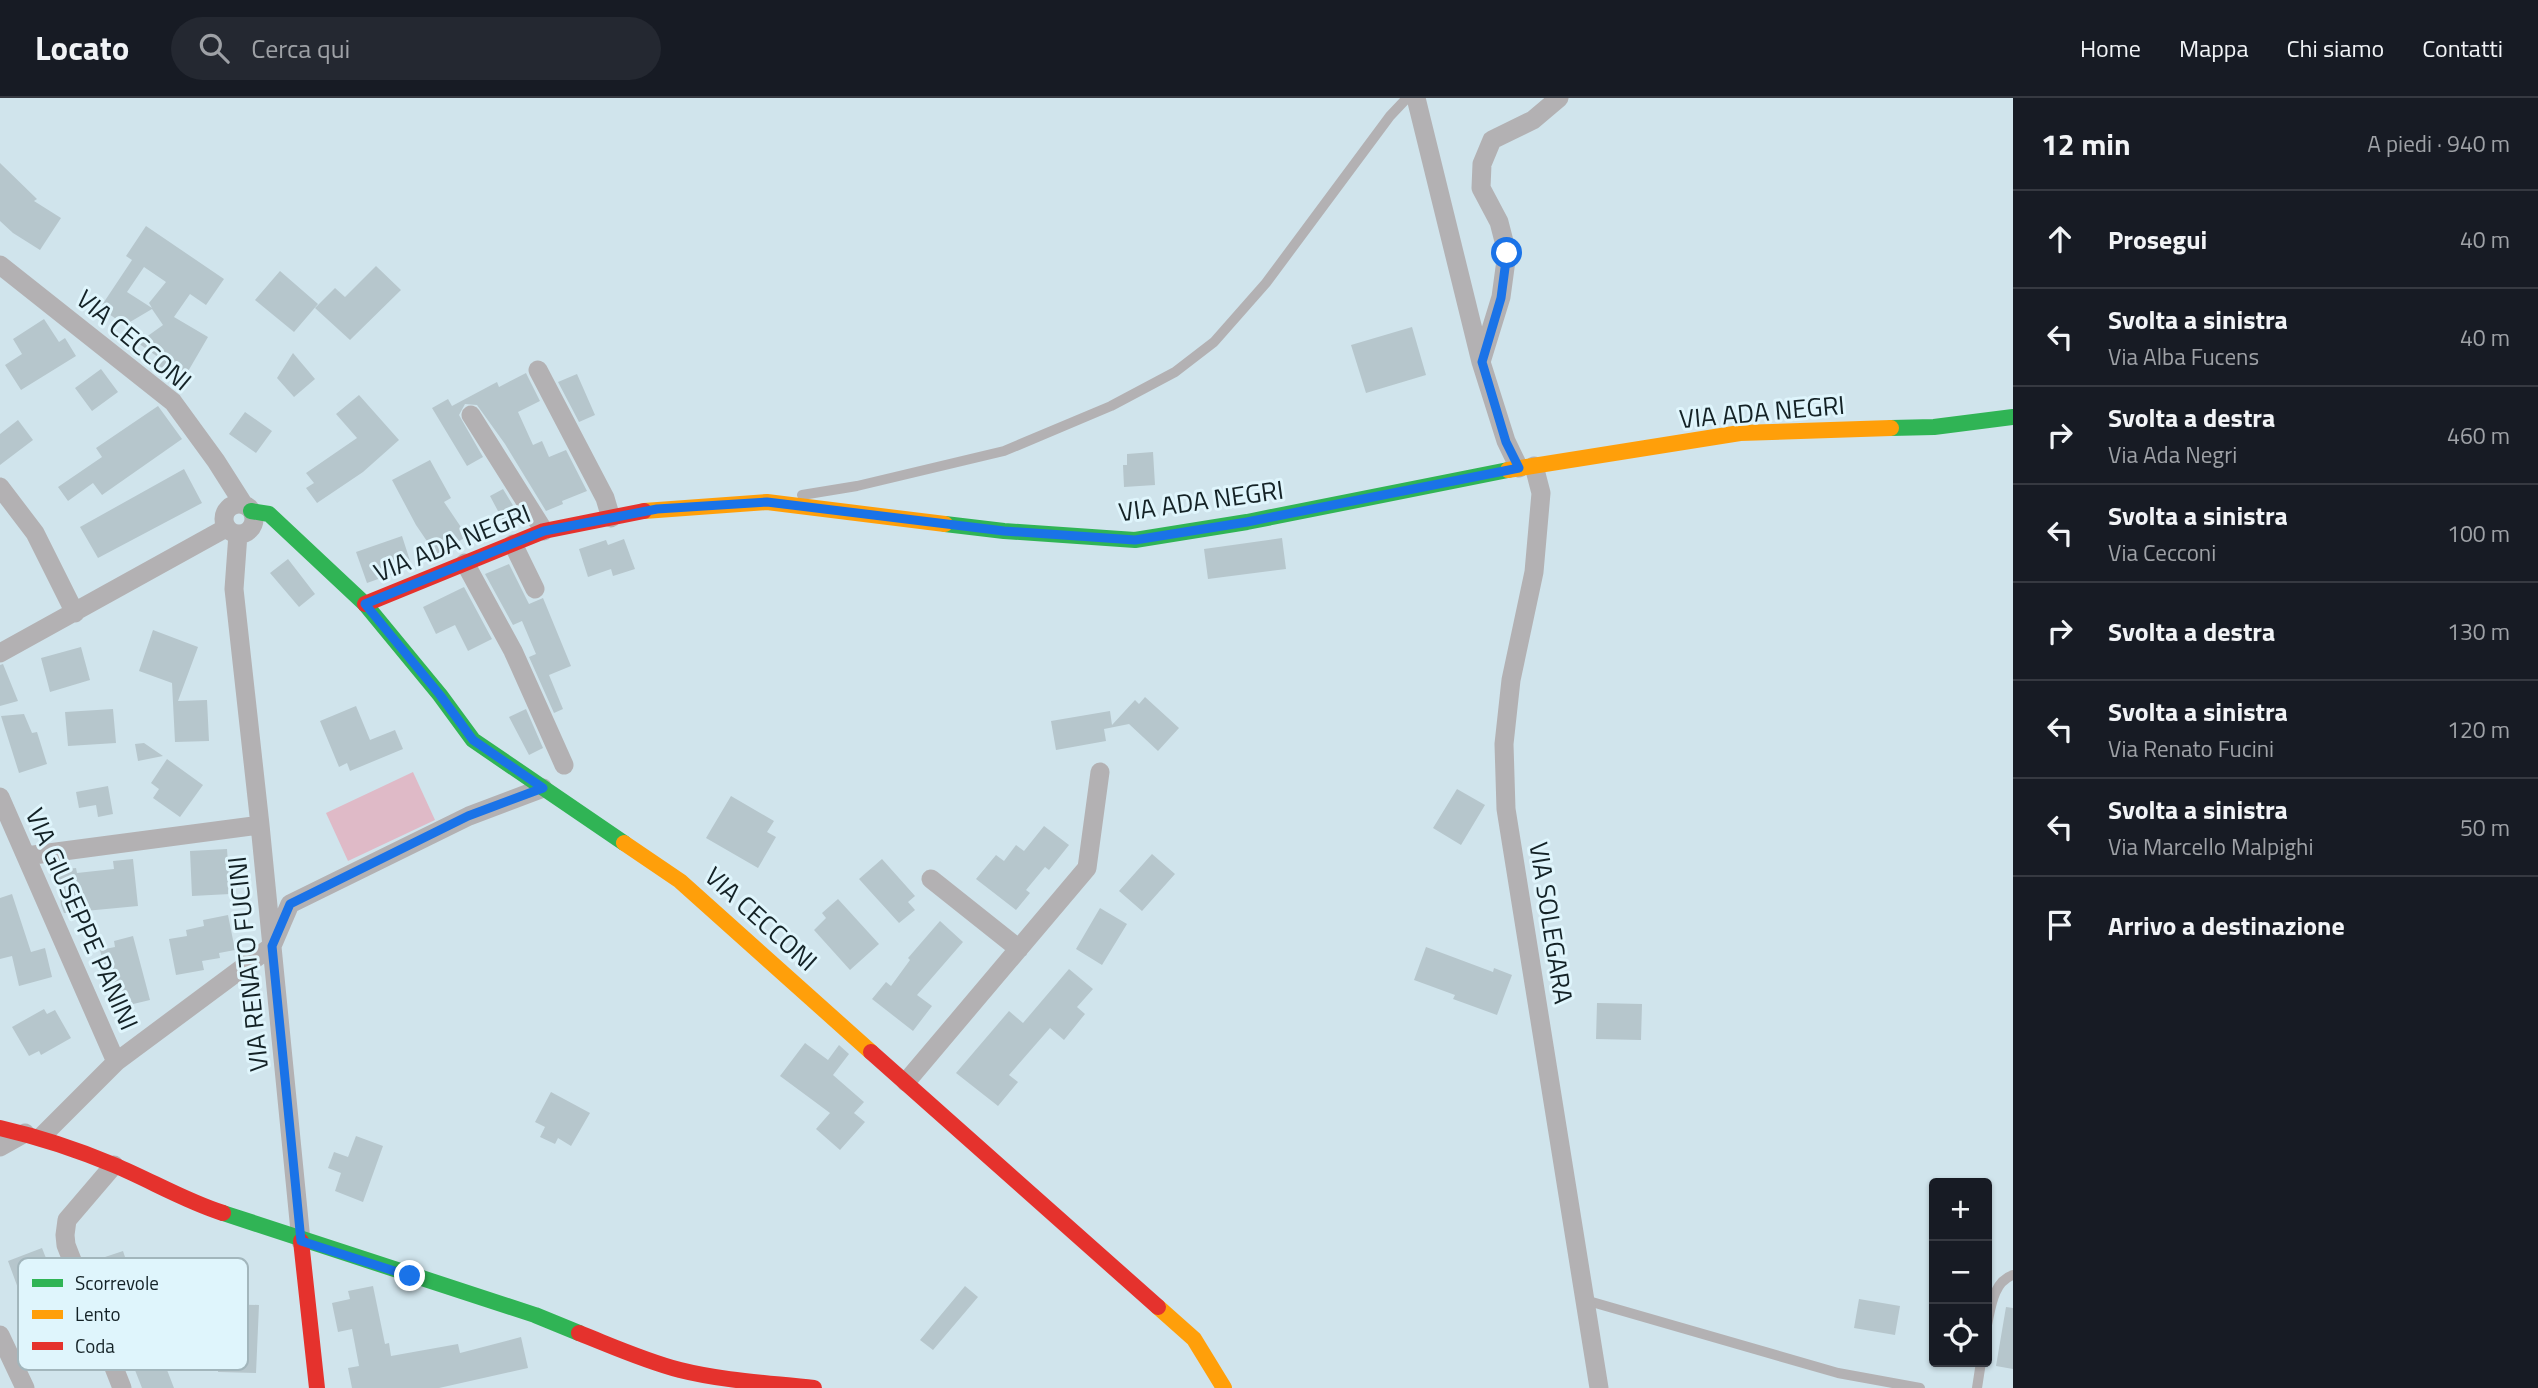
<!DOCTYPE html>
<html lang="it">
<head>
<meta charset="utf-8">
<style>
	body { margin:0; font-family:"Titillium Web",sans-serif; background:#242831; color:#f1f3f6 }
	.controls { position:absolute; right:21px; bottom:21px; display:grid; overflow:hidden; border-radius:7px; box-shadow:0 2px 5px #0004 }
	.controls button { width:63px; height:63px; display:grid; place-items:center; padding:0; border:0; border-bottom:2px solid #363941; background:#171b24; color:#f1f3f6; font:35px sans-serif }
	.stop { position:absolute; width:21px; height:21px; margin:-16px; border:5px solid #1a73e8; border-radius:50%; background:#fff }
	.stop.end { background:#1a73e8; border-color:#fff; box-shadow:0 2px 7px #0008 }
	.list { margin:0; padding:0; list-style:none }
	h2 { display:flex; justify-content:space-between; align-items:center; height:91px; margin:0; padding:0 28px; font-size:30px }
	h2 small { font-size:23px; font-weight:400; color:#9ea1a6 }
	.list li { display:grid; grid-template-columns:46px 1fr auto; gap:21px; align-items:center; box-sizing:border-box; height:98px; padding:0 28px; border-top:2px solid #363941 }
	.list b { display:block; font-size:26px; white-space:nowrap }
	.list p { margin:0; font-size:23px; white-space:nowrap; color:#9ea1a6 }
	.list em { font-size:23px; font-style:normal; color:#9ea1a6 }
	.icon { flex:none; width:38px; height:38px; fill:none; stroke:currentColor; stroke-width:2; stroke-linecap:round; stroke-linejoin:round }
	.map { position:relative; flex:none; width:2013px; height:1290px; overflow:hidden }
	header { display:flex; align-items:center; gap:42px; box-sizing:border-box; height:98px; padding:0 35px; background:#171b24; border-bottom:2px solid #363941 }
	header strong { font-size:33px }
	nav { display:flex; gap:38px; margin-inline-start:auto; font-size:24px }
	.search { width:490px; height:63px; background:#242831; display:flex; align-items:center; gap:18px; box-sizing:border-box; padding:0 24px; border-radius:38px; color:#9ea1a6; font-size:26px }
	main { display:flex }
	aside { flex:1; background:#171b24 }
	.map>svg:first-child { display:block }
	.pitch { fill:#dfbac7 }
	.building { fill:#b6c6cc; fill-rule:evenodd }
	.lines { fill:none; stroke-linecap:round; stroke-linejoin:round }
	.lane { stroke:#b3b1b3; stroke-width:10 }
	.street { stroke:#b3b1b3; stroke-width:19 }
	.fast { stroke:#30b455; stroke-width:16 }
	.slow { stroke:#ff9f0a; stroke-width:16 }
	.jam { stroke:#e5322d; stroke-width:16 }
	.route { stroke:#1a73e8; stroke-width:9 }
	.labels { text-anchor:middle; stroke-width:6; stroke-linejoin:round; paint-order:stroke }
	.street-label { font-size:26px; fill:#142226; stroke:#dff5fc }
	.key { fill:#dff5fc; stroke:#a2b6bc; stroke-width:2 }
	.key-label { font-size:19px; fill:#142226 }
</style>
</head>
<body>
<header>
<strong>Locato</strong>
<div class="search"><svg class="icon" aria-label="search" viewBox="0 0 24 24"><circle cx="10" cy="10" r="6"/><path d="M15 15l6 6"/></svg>Cerca qui</div>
<nav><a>Home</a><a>Mappa</a><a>Chi siamo</a><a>Contatti</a></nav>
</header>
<main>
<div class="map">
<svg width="2013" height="1290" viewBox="0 0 2013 1290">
	<rect width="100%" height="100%" fill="#d0e4ec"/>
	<!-- pitch -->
	<path class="pitch" d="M413,674L435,722L348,763L326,715Z"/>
	<!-- building -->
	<path class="building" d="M0,65L37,101L34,103L61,120L40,152L13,135L0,123Z
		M146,128L224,181L206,207L190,196L174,219L208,239L183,282L154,265L158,259L138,245L163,227L152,211L125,227L100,210L132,162L126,158ZM144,169L166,184L149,205L152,210L127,194Z
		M376,168L401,192L350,242L315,210L335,190L345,199Z
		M280,173L318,206L294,234L255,202Z
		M44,221L59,244L65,240L76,258L21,292L5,267L22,256L13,241Z
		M1412,229L1426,277L1366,295L1351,247Z
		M293,255L315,281L294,299L277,280Z
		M101,271L118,294L92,313L75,290Z
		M526,275L540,303L518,314L533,347L542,343L549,359L566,352L587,393L562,403L563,406L546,413L505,346L477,307L465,306L459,317L483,359L467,368L432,310L448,301L452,308L497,284L499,289Z
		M577,276L595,317L579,324L558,284Z
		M359,297L399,342L363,374L317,405L306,390L314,385L306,375L357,340L336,316Z
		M158,308L182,341L102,397L93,385L68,403L58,389L102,359L96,350Z
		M245,314L272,333L256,355L229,336Z
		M18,322L33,342L0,367V336Z
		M1153,354L1155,387L1124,389L1123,367H1127V356Z
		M430,362L451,400L444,404L467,438L437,458L416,427L392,382Z
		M184,371L202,405L98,460L80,429Z
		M503,391L522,422L507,430L490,398Z
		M402,438L412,469L367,485L356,454Z
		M1282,440L1286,471L1208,481L1204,451Z
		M624,441L635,471L613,478L611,471L588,479L579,451L606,442L608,447Z
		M288,461L315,496L299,509L270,475Z
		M509,466L529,506L543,500L571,568L549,577L563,611L554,615L529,559L536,556L522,523L513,527L485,476Z
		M464,489L492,541L468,553L455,527L436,536L423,509Z
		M153,532L198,549L178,603L207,602L209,643L175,644L172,585L139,573Z
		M81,549L90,582L50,594L41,560Z
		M3,566L18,603L0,608V567Z
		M1145,599L1179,630L1158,653L1129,626L1104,631L1106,643L1056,652L1051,623L1110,613L1112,627L1135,602L1139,606Z
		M356,608L370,642L395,632L403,651L350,673L347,665L339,669L320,623Z
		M113,611L116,645L68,648L65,614Z
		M526,611L543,650L529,657L509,619Z
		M24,616L32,635L37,634L47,666L19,675L1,618Z
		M144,645L163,658L138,663L135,646Z
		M167,661L203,687L180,719L153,700L159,691L151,685Z
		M108,688L113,716L98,719L96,707L79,710L76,694Z
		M1457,691L1485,707L1461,747L1433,730Z
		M731,698L774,723L767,734L776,739L758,770L706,740Z
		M1044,728L1069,747L1049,772L1045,769L1026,792L1030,795L1016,812L976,781L996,757L1004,763L1016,747L1024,753Z
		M227,751L230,796L192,798L190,753Z
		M1152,756L1175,776L1142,813L1119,793Z
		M133,761L138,808L64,815L61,807L57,772L76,770L77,775L114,771L113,763Z
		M882,761L915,798L908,804L915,812L899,825L859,781Z
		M12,796L31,854L45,850L52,879L19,888L12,858L0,861V800Z
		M838,801L879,846L850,872L814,832L826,820L822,815Z
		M1100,810L1127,826L1102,867L1076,851Z
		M228,817L235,852L219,855L220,860L202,863L204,872L176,877L169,841L187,838L186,832L204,828L203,822Z
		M940,823L963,844L917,897L932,908L913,933L872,901L886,884L891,888L910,862L908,860Z
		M133,838L150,902L129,907L128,902L114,905L100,852L115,849L114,843Z
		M1426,849L1493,874L1494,870L1512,877L1497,917L1453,901L1455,897L1414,882Z
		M1069,871L1093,891L1077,909L1085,916L1064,942L1050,930L1009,977L1018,984L998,1008L956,975L1009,913L1023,925Z
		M1597,905L1642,906L1641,942L1596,941Z
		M44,911L47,916L55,912L71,940L41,957L39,953L29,958L12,929Z
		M805,945L828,962L839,947L849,956L833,977L864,1004L854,1015L865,1024L840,1052L816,1031L830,1015L780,978Z
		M551,994L590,1015L571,1048L558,1040L555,1046L540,1039L545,1029L535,1024Z
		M356,1038L383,1048L363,1104L335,1093L341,1075L328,1070L334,1054L348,1059Z
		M42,1150L57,1188L22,1201L8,1163Z
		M123,1153L135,1189L105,1199L93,1163Z
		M373,1188L385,1246L389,1245L391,1258L458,1246L460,1255L521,1239L528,1270L439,1290H352L348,1270L359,1268L352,1231L338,1234L332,1205L350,1201L348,1193Z
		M965,1188L978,1199L933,1252L920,1242Z
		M1859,1201L1900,1208L1895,1237L1854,1230Z
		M221,1206L259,1207L256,1275L218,1274Z
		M2006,1209L2013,1210V1271L1996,1268Z
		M152,1233L174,1290H142L124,1244Z"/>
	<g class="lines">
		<!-- lane -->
		<path class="lane" d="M802,397L857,388L1004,353L1111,308L1175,274L1214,244L1266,185L1390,18L1407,0
			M1585,1202L1838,1275L1920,1290
			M1987,1227C1991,1209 1993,1184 2013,1177
			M1977,1290L1981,1264"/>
		<!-- street -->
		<path class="street" d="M1416,0L1481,264L1506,343L1519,370
			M0,167L173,304L216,363L244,407
			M1481,264L1501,199L1507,155L1499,124L1481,90L1482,66L1492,42L1533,22L1559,0
			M538,272L605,400L611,420
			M471,317L544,433
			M1534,368L1541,395L1534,474L1511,582L1504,646L1506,711L1599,1290
			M0,389L35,435L75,515
			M224 421a15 15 0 1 1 30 0a15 15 0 1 1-30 0Z
			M238,436L234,491L260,727L301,1143
			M513,446L535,491
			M465,465L513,553L564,667
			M0,555L226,430
			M0,699L116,964
			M26,758L260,727
			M931,781L1019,851
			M906,984L1087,770L1100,674
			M41,1039L116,964L272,848L290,806L469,718L543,690
			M0,1049L25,1035
			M114,1067L67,1122L65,1137L66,1147L122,1290
			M0,1237L25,1290"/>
		<!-- fast -->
		<path class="fast" d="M1891,330L1934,329L2013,319
			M251,413L269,416L365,506L440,597L473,642L624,745
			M945,426L1004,433L1135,442L1247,424L1508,372
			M223,1115L535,1217L579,1235"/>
		<!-- slow -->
		<path class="slow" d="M1508,372L1740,335L1891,330
			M644,413L767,404L945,426
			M624,745L680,783L871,954
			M1158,1209L1194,1241L1224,1290"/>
		<!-- jam -->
		<path class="jam" d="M365,506L544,433L644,413
			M871,954L1158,1209
			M0,1030C39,1039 76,1051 114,1067C150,1082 185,1103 223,1115
			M301,1143L317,1290
			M579,1235C612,1248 645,1263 680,1272C724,1283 770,1285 814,1290"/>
	</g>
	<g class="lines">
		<!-- route -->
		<path class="route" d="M410,1178L301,1143L272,848L290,806L468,718L543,690L473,642L440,597L365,506L544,433L657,411L767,404L1004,433L1135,442L1247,424L1519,370L1506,344L1482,264L1501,200L1507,155"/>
	</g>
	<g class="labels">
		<!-- street labels -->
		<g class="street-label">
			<text transform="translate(134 242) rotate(40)" y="9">VIA CECCONI</text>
			<text transform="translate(1762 314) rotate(-5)" y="9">VIA ADA NEGRI</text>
			<text transform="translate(1201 403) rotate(-8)" y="9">VIA ADA NEGRI</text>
			<text transform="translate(452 445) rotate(-22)" y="9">VIA ADA NEGRI</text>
			<text transform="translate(82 821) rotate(66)" y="9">VIA GIUSEPPE PANINI</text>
			<text transform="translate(761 821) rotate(42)" y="9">VIA CECCONI</text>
			<text transform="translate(1551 825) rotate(81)" y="9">VIA SOLEGARA</text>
			<text transform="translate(248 866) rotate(-96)" y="9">VIA RENATO FUCINI</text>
		</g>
	</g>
	<!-- legend -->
	<rect x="18" y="1160" width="230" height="112" rx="10" class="key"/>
	<rect x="32" y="1181" width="31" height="8" fill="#30b455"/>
	<rect x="32" y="1212" width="31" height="9" fill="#ff9f0a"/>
	<rect x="32" y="1244" width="31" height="8" fill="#e5322d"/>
	<g class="key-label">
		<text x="75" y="1192">Scorrevole</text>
		<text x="75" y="1223">Lento</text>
		<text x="75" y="1255">Coda</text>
	</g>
</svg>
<div class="controls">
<button>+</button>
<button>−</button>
<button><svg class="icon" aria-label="locate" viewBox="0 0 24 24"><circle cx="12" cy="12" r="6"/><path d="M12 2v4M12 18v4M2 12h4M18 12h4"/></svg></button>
</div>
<div class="stop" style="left:1507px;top:155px"></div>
<div class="stop end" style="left:410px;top:1178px"></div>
</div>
<aside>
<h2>12 min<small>A piedi · 940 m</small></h2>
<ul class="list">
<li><svg class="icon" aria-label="ahead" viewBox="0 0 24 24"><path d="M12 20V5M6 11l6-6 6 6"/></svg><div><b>Prosegui</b></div><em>40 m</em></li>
<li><svg class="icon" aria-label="left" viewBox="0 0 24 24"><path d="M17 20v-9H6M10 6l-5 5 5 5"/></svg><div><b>Svolta a sinistra</b><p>Via Alba Fucens</p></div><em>40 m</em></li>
<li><svg class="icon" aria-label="right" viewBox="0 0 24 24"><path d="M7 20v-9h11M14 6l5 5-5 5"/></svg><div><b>Svolta a destra</b><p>Via Ada Negri</p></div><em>460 m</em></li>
<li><svg class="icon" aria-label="left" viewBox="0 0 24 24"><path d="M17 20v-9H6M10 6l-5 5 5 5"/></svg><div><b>Svolta a sinistra</b><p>Via Cecconi</p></div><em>100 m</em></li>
<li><svg class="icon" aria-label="right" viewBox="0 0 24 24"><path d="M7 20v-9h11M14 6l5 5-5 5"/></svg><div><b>Svolta a destra</b></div><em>130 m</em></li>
<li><svg class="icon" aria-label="left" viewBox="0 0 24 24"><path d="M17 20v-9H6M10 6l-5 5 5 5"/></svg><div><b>Svolta a sinistra</b><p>Via Renato Fucini</p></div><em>120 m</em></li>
<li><svg class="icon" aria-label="left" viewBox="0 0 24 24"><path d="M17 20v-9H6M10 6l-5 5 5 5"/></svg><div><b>Svolta a sinistra</b><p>Via Marcello Malpighi</p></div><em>50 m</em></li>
<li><svg class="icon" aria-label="arrive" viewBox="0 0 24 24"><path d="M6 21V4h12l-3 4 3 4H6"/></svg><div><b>Arrivo a destinazione</b></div></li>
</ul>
</aside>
</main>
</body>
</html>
